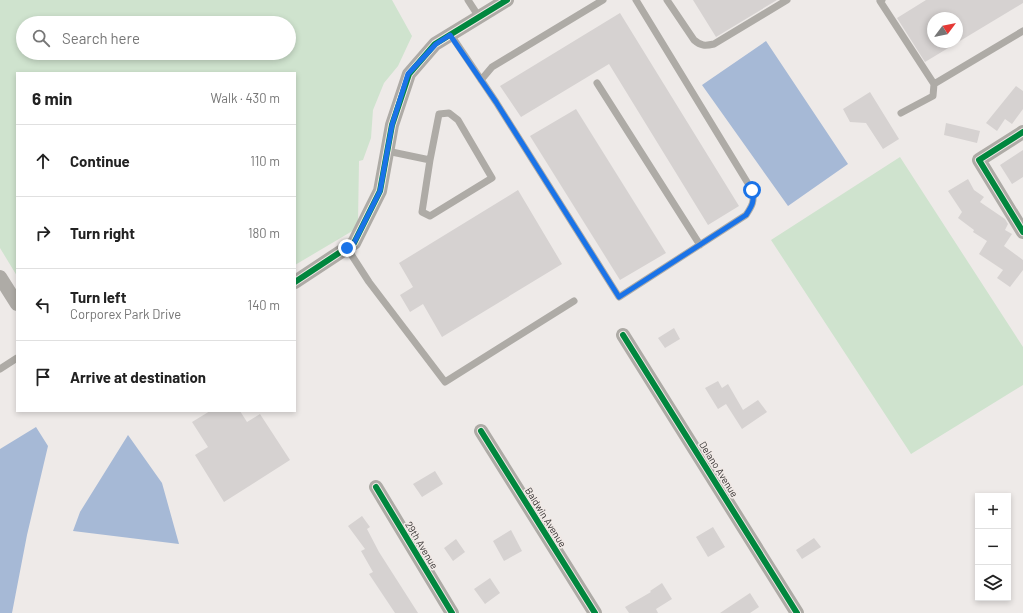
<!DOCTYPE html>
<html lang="en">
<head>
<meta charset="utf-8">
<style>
	body { margin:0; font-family:Barlow,sans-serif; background:#f2f2f2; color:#222 }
	.controls { position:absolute; right:12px; bottom:12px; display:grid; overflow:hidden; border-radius:0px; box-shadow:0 2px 6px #0003 }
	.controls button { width:36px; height:36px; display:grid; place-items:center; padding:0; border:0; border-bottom:1px solid #e0e0e0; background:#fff; color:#222; font:20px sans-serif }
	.compass { position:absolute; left:927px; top:12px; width:36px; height:36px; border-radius:50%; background:#fff; box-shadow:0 2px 6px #0003; rotate:58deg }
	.stop { position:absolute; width:12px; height:12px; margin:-9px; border:3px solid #1a73e8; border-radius:50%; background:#fff }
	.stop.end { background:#1a73e8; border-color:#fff; box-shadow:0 1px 4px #0008 }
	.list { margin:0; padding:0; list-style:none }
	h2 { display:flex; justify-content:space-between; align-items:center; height:52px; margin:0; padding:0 16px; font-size:17px }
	h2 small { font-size:13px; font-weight:400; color:#767676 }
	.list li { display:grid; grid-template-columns:26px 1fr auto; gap:12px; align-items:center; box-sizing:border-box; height:72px; padding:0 16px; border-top:1px solid #e0e0e0 }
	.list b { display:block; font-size:15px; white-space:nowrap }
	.list p { margin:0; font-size:13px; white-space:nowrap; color:#767676 }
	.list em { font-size:13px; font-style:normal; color:#767676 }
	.icon { flex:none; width:22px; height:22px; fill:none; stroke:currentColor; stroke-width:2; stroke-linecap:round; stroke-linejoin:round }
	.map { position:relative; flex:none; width:1023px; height:613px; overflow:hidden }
	.search { position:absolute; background:#fff; box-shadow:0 2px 6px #0003; left:16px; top:16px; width:280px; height:44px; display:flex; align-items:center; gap:10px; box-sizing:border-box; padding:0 14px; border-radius:22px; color:#767676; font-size:15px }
	.panel { position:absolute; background:#fff; box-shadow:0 2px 6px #0003; left:16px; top:72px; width:280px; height:340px; border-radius:0px }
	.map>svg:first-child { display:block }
	.green { fill:#cfe3ce; fill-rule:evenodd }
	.water { fill:#a6b9d6 }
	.building { fill:#d6d2d1; fill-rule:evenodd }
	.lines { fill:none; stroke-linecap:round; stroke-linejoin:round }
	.lane { stroke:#aeaba6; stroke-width:7 }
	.street { stroke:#aeaba6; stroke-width:14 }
	.cycleway-casing { stroke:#f0e9e6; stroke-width:8 }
	.cycleway { stroke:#00873e; stroke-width:6 }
	.route { stroke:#1a73e8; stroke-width:5 }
	.labels { text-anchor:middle; stroke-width:3.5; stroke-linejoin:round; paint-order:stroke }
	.street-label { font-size:10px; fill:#353231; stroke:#f0e9e6 }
</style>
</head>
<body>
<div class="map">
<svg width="1023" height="613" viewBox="0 0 1023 613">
	<rect width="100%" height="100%" fill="#eeeae8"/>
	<!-- green -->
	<path class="green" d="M0,0H392L412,36L398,66L384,83L373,110L371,138L363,160L359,161L358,222L354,230L295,265V73H17V276L0,248ZM23,23H289V53H23Z
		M900,157L1023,347V385L911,454L771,240Z"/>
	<!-- water -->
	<path class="water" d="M766,41L848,164L788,206L702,85Z
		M36,427L48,446L27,535L12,613H0V449Z
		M128,435L162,483L179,544L73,531L80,512Z"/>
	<!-- building -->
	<path class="building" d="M693,0H777L716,37Z
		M926,0H1023V3L925,62L897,18ZM933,18H957V42H933Z
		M620,13L739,206L708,225L609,64L521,117L500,86Z
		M1016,86L1023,91V109L1012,124L1005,119L997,131L986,123Z
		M870,92L899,139L883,149L866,123L850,122L843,109Z
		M576,109L666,253L620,280L530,136Z
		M946,123L980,131L977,143L944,135Z
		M1023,150V177L1012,184L1000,165Z
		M968,179L974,190L984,197L980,202L1005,219L1008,224L1005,230L1012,234L1004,246L1023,260V270L1010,287L997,278L1003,270L979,254L987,241L973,232L974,230L958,218L962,212L948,191Z
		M518,190L562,264L442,337L423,304L410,312L400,295L413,287L399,263Z
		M674,328L680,339L665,348L658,338Z
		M718,381L722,388L728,384L743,410L758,400L767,412L742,429L726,404L718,409L705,388Z
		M210,411H240L247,422L260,414L290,460L224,502L195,455L208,447L192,422Z
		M435,471L443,484L422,497L413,484Z
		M362,516L370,527L367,529L379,552L418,613H395L369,574L373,572L361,551L365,549L348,526Z
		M713,527L725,547L708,557L696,537Z
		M511,530L522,551L504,561L493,541Z
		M814,538L821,547L802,559L796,550Z
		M456,539L465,552L453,561L444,548Z
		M490,578L500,593L485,604L474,589Z
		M662,583L672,599L656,609L658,613H629L625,607L651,592L650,591Z
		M750,593L759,607L750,613H720Z"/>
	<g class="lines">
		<!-- lane -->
		<path class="lane" d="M468,0L479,17
			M667,0L694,40C701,46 705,46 714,44L787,0
			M882,0L880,1L934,84L933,96L901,113
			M451,35L496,102L619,297L746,215C752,206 755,201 752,190L636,0
			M481,80L492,67L603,0
			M597,83L700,245
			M934,84L1023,31
			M387,151L430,160L439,114L449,113L458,120L492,178L430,216L422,212L430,160
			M347,248L369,282L445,382L574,301
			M0,369L17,358"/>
		<!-- street -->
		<path class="street" d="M1023,132L979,160L1023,232
			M0,277L17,304
			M295,282L354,243L380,191L392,125L409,74L435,44L507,0
			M623,335L797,613
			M481,431L595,613
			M376,487L452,613"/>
		<defs>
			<path id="cycleway" d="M1023,132L979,160L1023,232
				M295,282L354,243L380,191L392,125L409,74L435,44L507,0
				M623,335L797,613
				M481,431L595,613
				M376,487L452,613"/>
		</defs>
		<!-- cycleway casing -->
		<use href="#cycleway" class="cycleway-casing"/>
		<!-- cycleway -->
		<use href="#cycleway" class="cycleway"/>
	</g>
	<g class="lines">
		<!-- route -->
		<path class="route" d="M347,248L354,243L380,191L392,125L408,74L436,44L450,35L496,102L619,297L746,215C752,206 755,201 752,190"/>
	</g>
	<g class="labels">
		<!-- street labels -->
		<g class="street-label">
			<text transform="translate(719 469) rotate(58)" y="4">Delano Avenue</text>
			<text transform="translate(546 517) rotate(58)" y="4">Baldwin Avenue</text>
			<text transform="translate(422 545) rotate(59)" y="4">29th Avenue</text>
		</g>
	</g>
</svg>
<div class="controls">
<button>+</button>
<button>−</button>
<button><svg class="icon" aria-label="layers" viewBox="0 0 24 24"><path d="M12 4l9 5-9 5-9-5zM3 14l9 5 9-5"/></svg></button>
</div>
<svg class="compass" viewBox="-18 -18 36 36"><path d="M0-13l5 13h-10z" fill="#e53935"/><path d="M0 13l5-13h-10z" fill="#767676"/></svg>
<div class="stop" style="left:752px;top:190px"></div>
<div class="stop end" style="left:347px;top:248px"></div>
<div class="search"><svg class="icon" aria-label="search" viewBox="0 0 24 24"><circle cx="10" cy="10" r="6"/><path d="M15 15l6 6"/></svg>Search here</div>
<section class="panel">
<h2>6 min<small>Walk · 430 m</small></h2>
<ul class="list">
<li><svg class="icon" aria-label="ahead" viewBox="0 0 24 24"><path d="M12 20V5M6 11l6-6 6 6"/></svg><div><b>Continue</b></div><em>110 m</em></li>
<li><svg class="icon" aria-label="right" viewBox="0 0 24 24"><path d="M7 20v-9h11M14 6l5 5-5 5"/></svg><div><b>Turn right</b></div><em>180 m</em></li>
<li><svg class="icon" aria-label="left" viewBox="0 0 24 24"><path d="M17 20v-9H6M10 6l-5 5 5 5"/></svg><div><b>Turn left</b><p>Corporex Park Drive</p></div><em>140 m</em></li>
<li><svg class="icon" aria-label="arrive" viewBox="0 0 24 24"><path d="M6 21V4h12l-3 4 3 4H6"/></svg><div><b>Arrive at destination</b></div></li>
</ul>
</section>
</div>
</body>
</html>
